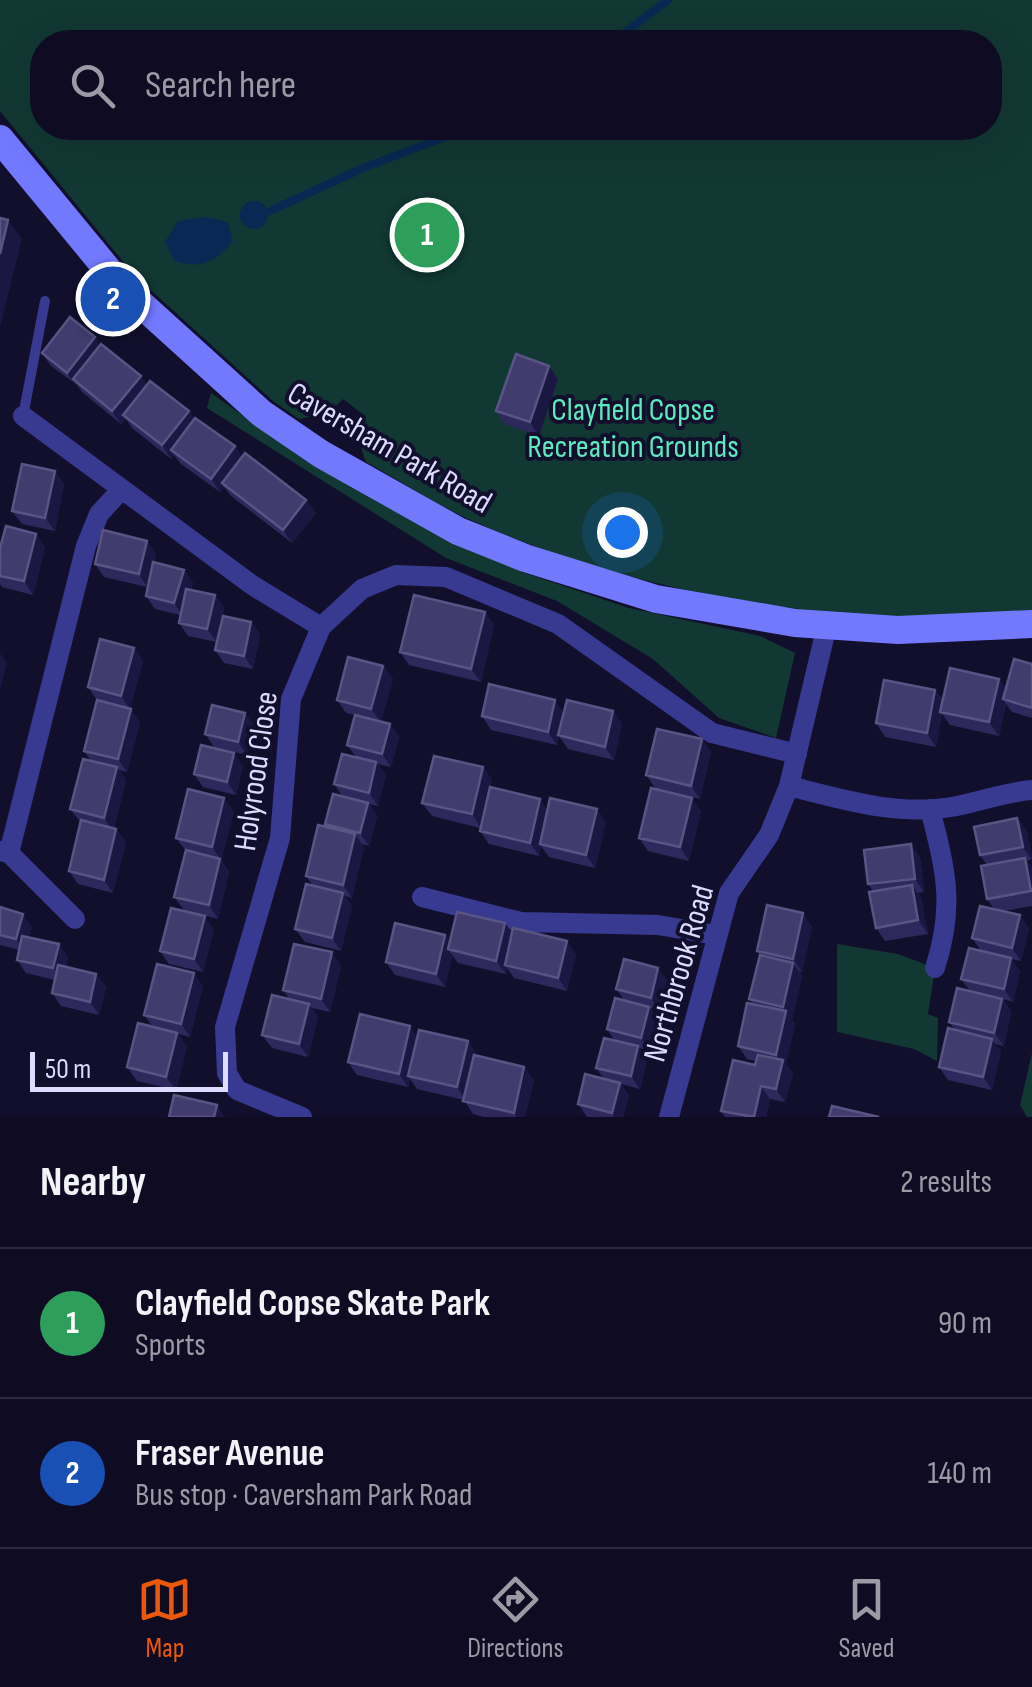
<!DOCTYPE html>
<html lang="en">
<head>
<meta charset="utf-8">
<style>
	body { margin:0; font-family:"Sofia Sans Condensed",sans-serif; background:#17142a; color:#f1f3f6 }
	.scale { position:absolute; left:30px; bottom:25px; width:198px; box-sizing:border-box; padding-left:10px; border:5px solid #dddbff; border-top:0; font-size:28px; line-height:35px; white-space:nowrap; color:#dddbff; -webkit-text-stroke:8px #120f2d; paint-order:stroke }
	.you { position:absolute; left:622px; top:532px; width:35px; height:35px; margin:-25px; border:8px solid #fff; border-radius:50%; background:#1a73e8; box-shadow:0 0 0 15px #1a73e833 }
	.badge { display:grid; place-items:center; width:65px; height:65px; border-radius:50%; background:#ea580c; color:#fff; font-size:32px; font-weight:700 }
	.pin { position:absolute; translate:-50% -50%; border:5px solid #fff; box-shadow:0 2px 10px #0006 }
	.list { margin:0; padding:0; list-style:none }
	h2 { display:flex; justify-content:space-between; align-items:center; height:130px; margin:0; padding:0 40px; font-size:42px }
	h2 small { font-size:32px; font-weight:400; color:#9b9ba5 }
	.list li { display:grid; grid-template-columns:65px 1fr auto; gap:30px; align-items:center; box-sizing:border-box; height:150px; padding:0 40px; border-top:2px solid #2e2b40 }
	.list b { display:block; font-size:38px; white-space:nowrap }
	.list p { margin:0; font-size:32px; white-space:nowrap; color:#9b9ba5 }
	.list em { font-size:32px; font-style:normal; color:#9b9ba5 }
	.icon { flex:none; width:55px; height:55px; fill:none; stroke:currentColor; stroke-width:2; stroke-linecap:round; stroke-linejoin:round }
	.map { position:relative; flex:none; width:1032px; height:1117px; overflow:hidden }
	.search { position:absolute; background:#0e0b22; box-shadow:0 10px 40px #0002; left:30px; right:30px; top:30px; height:110px; display:flex; align-items:center; gap:25px; box-sizing:border-box; padding:0 35px; border-radius:40px; color:#9b9ba5; font-size:38px }
	.sheet { height:430px; background:#0e0b22 }
	nav { display:flex; justify-content:space-around; align-items:center; box-sizing:border-box; height:140px; border-top:2px solid #2e2b40; background:#0e0b22; font-size:28px; color:#9b9ba5 }
	nav a { display:grid; justify-items:center; gap:5px }
	nav .on { color:#ea580c }
	.map>svg:first-child { display:block }
	.green { fill:#123834; fill-rule:evenodd }
	.water { fill:#082953 }
	.lines { fill:none; stroke-linecap:round; stroke-linejoin:round }
	.stream { stroke:#082953; stroke-width:8 }
	.lane { stroke:#373a90; stroke-width:10 }
	.street { stroke:#373a90; stroke-width:20 }
	.secondary { stroke:#7279ff; stroke-width:28 }
	.wall { fill:#2e285c }
	.shaded-wall { fill:#1b1642 }
	.building { fill:#413b6e; stroke:#595484; stroke-width:2.5 }
	.labels { text-anchor:middle; stroke-width:8; stroke-linejoin:round; paint-order:stroke }
	.park-label { font-size:32px; fill:#5ceabc; stroke:#120f2d }
	.street-label { font-size:32px; fill:#dddbff; stroke:#120f2d }
</style>
</head>
<body>
<div class="map">
<svg width="1032" height="1117" viewBox="0 0 1032 1117">
	<rect width="100%" height="100%" fill="#120f2d"/>
	<!-- green -->
	<path class="green" d="M0,0H1032V611C989,613 945,618 902,617C757,612 606,580 473,521C436,505 401,481 366,462L355,429L365,416L343,399L329,413L299,419L273,401L134,275L0,111ZM42,42H990V128H42Z
		M211,393L309,462L522,572L629,608L760,636L795,653L776,738L719,718L653,659L557,601L446,558L207,408Z
		M837,944L898,954L935,968L928,1014L938,1018L937,1061L914,1049L837,1032Z
		M1032,1053V1117H1027L1020,1105Z"/>
	<!-- water -->
	<path class="water" d="M240 215a14 14 0 1 1 28 0a14 14 0 1 1-28 0Z
		M205,217L228,222L233,241C215,263 202,269 174,261L165,242L178,221Z"/>
	<g class="lines">
		<!-- stream -->
		<path class="stream" d="M612,42L668,0
			M270,211L363,168L469,128"/>
		<!-- lane -->
		<path class="lane" d="M23,416L45,301"/>
		<!-- street -->
		<path class="street" d="M23,416L252,585L321,627
			M789,786C844,800 900,817 957,806C983,801 1005,792 1032,790
			M930,809C946,871 955,906 935,968
			M0,851L9,853L75,919
			M9,853L86,546L99,514L121,490
			M422,897L521,922L658,925L716,935
			M302,1117L237,1090L227,1073L225,1027L280,838L291,699L321,627L362,589L396,575L446,577L558,624L712,733L797,754
			M669,1117L729,893L769,835L789,786L827,625"/>
		<!-- secondary -->
		<path class="secondary" d="M0,139L122,287L261,413L321,454L458,531L525,558L656,599L795,623L898,630L1032,624"/>
	</g>
	<!-- wall -->
	<path class="wall" d="M101,345L147,385L189,411L194,418L242,457L306,500L316,513L292,543L231,496L224,487L220,492L181,464L174,455L171,459L132,428L126,419L121,424L82,392L77,385L51,366L42,353Z
		M558,379L539,436L505,424L496,411Z
		M55,471L64,484L55,531L22,524L12,511Z
		M36,534L45,547L33,595L2,587L0,584V548Z
		M156,554L154,562L184,570L193,583L191,590L215,595L224,608L217,642L188,636L179,623L180,615L155,609L146,596L147,587L104,577L95,564Z
		M485,612L494,625L481,682L409,665L400,652Z
		M251,622L260,635L253,669L224,663L215,650Z
		M134,648L143,661L130,709L97,700L88,687Z
		M1032,664V718L1012,712L1006,704L999,736L950,725L942,714L936,747L885,737L876,723L935,690L943,701L999,679L1006,689Z
		M383,666L393,679L381,721L390,724L399,737L391,767L377,764L386,775L378,806L369,804L377,816L369,846L362,844L364,847L352,898L345,896L352,906L341,951L305,942L295,929L313,886L306,876L328,828L325,824L342,796L334,784L356,757L347,745L355,715L346,713L337,700Z
		M613,711L622,724L614,760L568,749L559,736L557,745L491,730L482,716Z
		M245,713L254,726L247,755L214,747L205,734Z
		M140,722L127,772L119,770L126,780L114,828L116,829L126,842L113,893L78,884L69,871L81,823L70,809L91,761L84,751Z
		M702,739L711,752L700,799L656,789L646,775Z
		M243,766L236,795L203,787L194,774Z
		M483,767L492,780L490,788L548,810L606,822L595,868L549,857L541,846L539,856L489,844L480,831V828L432,816L422,803Z
		M234,811L221,860L229,872L218,919L184,910L174,897L186,851L176,838Z
		M701,811L689,861L648,851L639,838Z
		M1017,818L1027,831L1032,859L1027,861L1032,868V906L1004,911L1029,928L1021,961L1011,959L1020,971L1013,1002L1003,999L1011,1012L1004,1046L995,1044L1001,1052L992,1090L948,1080L939,1067L955,1030L949,1022L970,991L961,979L981,951L972,938L994,909L987,899V865L980,855Z
		M920,857L924,892L918,893L921,898L928,934L885,941L876,928L873,891L868,884Z
		M0,907L32,927L29,937L68,957L66,967L96,974L106,987L99,1015L61,1006L52,993L55,980L26,973L17,960L19,950L0,945Z
		M812,926L802,972L799,971L802,976L792,1020L795,1024L786,1064L793,1074L785,1102L770,1099L766,1117H725L721,1111L755,1065L756,1061L747,1059L738,1046L753,1004L749,999L760,955L757,951Z
		M214,929L203,972L169,964L160,951Z
		M512,933L576,954L567,991L514,978L507,968L506,974L458,963L452,955L445,987L395,975L386,962L445,935L450,942Z
		M341,966L330,1012L312,1008L318,1017L308,1057L272,1048L262,1035L289,999L283,990Z
		M668,981L660,1011L650,1008L658,1020L650,1051L639,1048L647,1059L640,1089L621,1084L629,1096L623,1117H587L578,1104L604,1079L596,1068L615,1041L607,1029L625,1001L616,989Z
		M203,986L190,1037L178,1034L187,1046L176,1090L137,1081L127,1067L153,1027L144,1015Z
		M417,1036L468,1041L477,1055L534,1080L525,1117H484L473,1114L464,1100L417,1089L410,1079L408,1087L357,1075L348,1062Z"/>
	<!-- shaded-wall -->
	<path class="shaded-wall" d="M8,220L22,239L0,328V254Z
		M95,337L104,350L73,379L76,386L67,373Z
		M549,366L558,379L539,436L530,422Z
		M141,376L150,389L123,415L126,419L121,424L112,411Z
		M189,411L198,424L171,450L174,455L171,459L162,445Z
		M235,446L244,460L222,483L224,487L220,492L211,479Z
		M55,471L64,484L55,531L45,518Z
		M306,500L316,513L292,543L283,530Z
		M36,534L45,547L33,595L24,581Z
		M147,541L156,554L148,588L139,574Z
		M184,570L193,583L183,616L174,603Z
		M215,595L224,608L217,642L207,629Z
		M485,612L494,625L481,682L471,669Z
		M251,622L260,635L253,669L244,656Z
		M134,648L143,661L130,709L121,696Z
		M0,653L7,663L0,690Z
		M383,666L393,679L381,722L371,709Z
		M999,679L1009,692L1003,699L1006,704L999,736L989,722Z
		M935,690L944,704L940,712L942,714L936,747L927,733Z
		M555,700L564,713L557,745L548,732Z
		M131,709L140,722L127,772L118,759Z
		M613,711L622,724L614,760L605,747Z
		M245,713L254,726L247,755L238,742Z
		M390,724L399,737L391,767L382,754Z
		M702,739L711,752L700,799L691,786Z
		M234,753L243,766L236,795L227,782Z
		M376,762L386,775L378,806L369,793Z
		M117,767L126,780L113,831L104,818Z
		M483,767L492,780L481,828L472,814Z
		M224,798L234,811L221,860L212,847Z
		M692,798L701,811L689,861L680,847Z
		M540,799L549,812L540,844L541,846L539,856L530,843Z
		M368,803L377,816L369,846L360,833Z
		M597,809L606,822L595,868L586,855Z
		M1017,818L1027,831L1032,860L1023,847Z
		M116,829L126,842L113,893L104,880Z
		M355,834L364,847L352,898L343,885Z
		M911,844L920,857L924,892L915,879Z
		M1025,858L1032,868V892L1031,891Z
		M220,859L229,872L218,919L209,905Z
		M912,885L921,898L928,934L918,920Z
		M343,893L352,906L341,951L332,938Z
		M803,913L812,926L802,972L793,959Z
		M23,914L32,927L25,952L16,939Z
		M1020,915L1029,928L1021,961L1012,948Z
		M205,916L214,929L203,972L194,959Z
		M505,923L515,936L505,965L507,968L506,974L496,961Z
		M445,935L454,948L448,949L452,955L445,987L436,974Z
		M567,941L576,954L567,991L558,978Z
		M59,944L68,957L62,981L53,968Z
		M332,952L341,966L330,1012L321,999Z
		M1011,958L1020,971L1013,1002L1004,989Z
		M793,963L802,976L792,1020L783,1007Z
		M658,968L668,981L660,1011L651,998Z
		M194,973L203,986L190,1037L181,1024Z
		M96,974L106,987L99,1015L90,1002Z
		M1002,999L1011,1012L1004,1046L994,1033Z
		M309,1004L318,1017L308,1057L299,1044Z
		M649,1007L658,1020L650,1051L641,1038Z
		M786,1011L795,1024L786,1064L793,1074L785,1102L776,1089L783,1064L776,1055Z
		M410,1026L419,1039L408,1076L410,1079L408,1087L399,1074Z
		M177,1033L187,1046L176,1090L166,1077Z
		M992,1039L1001,1052L992,1090L983,1077Z
		M468,1041L477,1055L466,1101L457,1087Z
		M638,1046L647,1059L640,1089L631,1076Z
		M524,1067L534,1080L525,1117H516L514,1113Z
		M620,1083L629,1096L623,1117H614L612,1113Z
		M761,1086L770,1099L766,1117H754Z
		M217,1105L225,1117H214Z"/>
	<!-- building -->
	<path class="building" d="M0,218L8,220L0,254Z
		M70,317L95,337L67,373L42,353Z
		M101,344L141,376L112,411L73,379Z
		M516,354L549,366L530,422L496,411Z
		M150,381L189,411L162,445L123,415Z
		M195,418L235,446L211,479L171,450Z
		M245,453L306,500L283,530L222,483Z
		M22,464L55,471L45,518L12,511Z
		M6,526L36,534L24,581L0,576V548Z
		M103,530L147,541L139,574L95,564Z
		M153,562L184,570L174,603L146,596Z
		M186,589L215,595L207,629L179,623Z
		M414,595L485,612L471,669L400,652Z
		M223,616L251,622L244,656L215,650Z
		M100,639L134,648L121,696L88,687Z
		M348,657L383,666L371,709L337,700Z
		M1014,659L1032,664V708L1003,699Z
		M950,668L999,679L989,722L940,712Z
		M884,680L935,690L927,733L876,723Z
		M489,684L555,700L548,732L482,716Z
		M97,700L131,709L118,759L84,751Z
		M567,700L613,711L605,747L558,735Z
		M212,705L245,713L238,742L205,734Z
		M355,715L390,724L382,754L347,745Z
		M657,729L702,739L691,786L646,775Z
		M201,745L234,753L227,782L194,774Z
		M342,754L376,762L369,793L334,784Z
		M434,756L483,767L472,814L422,803Z
		M83,759L117,767L104,818L70,809Z
		M490,787L540,799L530,843L480,831Z
		M651,788L692,798L680,847L639,838Z
		M188,789L224,798L212,847L176,838Z
		M333,794L368,803L360,833L325,824Z
		M550,798L597,809L586,855L540,844Z
		M1017,818L1023,847L980,855L974,827Z
		M81,820L116,829L104,880L69,871Z
		M318,825L355,834L343,885L306,876Z
		M911,844L915,879L868,884L864,850Z
		M186,850L220,859L209,905L174,897Z
		M1025,858L1031,891L987,899L981,866Z
		M306,884L343,893L332,938L295,929Z
		M912,885L918,920L876,928L869,892Z
		M767,905L803,913L793,959L757,951Z
		M980,906L1020,915L1012,948L972,938Z
		M0,907L23,914L16,939L0,935Z
		M171,908L205,916L194,959L160,951Z
		M457,912L505,923L496,961L448,949Z
		M395,923L445,935L436,974L386,962Z
		M513,928L567,941L558,978L505,965Z
		M22,936L59,944L53,968L17,960Z
		M294,944L332,952L321,999L283,990Z
		M969,948L1011,958L1004,989L961,979Z
		M760,955L793,963L783,1007L749,999Z
		M624,959L658,968L651,998L616,989Z
		M157,964L194,973L181,1024L144,1015Z
		M58,965L96,974L90,1002L52,993Z
		M957,988L1002,999L994,1033L949,1022Z
		M272,995L309,1004L299,1044L262,1035Z
		M615,998L649,1007L641,1038L607,1029Z
		M747,1003L786,1011L776,1055L738,1046Z
		M360,1014L410,1026L399,1074L348,1062Z
		M138,1023L177,1033L166,1077L127,1067Z
		M948,1028L992,1039L983,1077L939,1067Z
		M419,1030L468,1041L457,1087L408,1076Z
		M604,1038L638,1046L631,1076L596,1068Z
		M474,1055L524,1067L514,1113L463,1101Z
		M758,1055L783,1060L776,1089L761,1086L754,1117L721,1111L733,1060L755,1065Z
		M585,1074L620,1083L612,1113L578,1104Z
		M174,1095L217,1105L214,1117H169Z
		M832,1106L879,1117H829Z"/>
	<g class="labels">
		<!-- park labels -->
		<g class="park-label">
			<text x="633" y="420">Clayfield Copse<tspan x="633" dy="37">Recreation Grounds</tspan></text>
		</g>
		<!-- street labels -->
		<g class="street-label">
			<text transform="translate(390 447) rotate(30)" y="11">Caversham Park Road</text>
			<text transform="translate(255 771) rotate(-82)" y="11">Holyrood Close</text>
			<text transform="translate(678 973) rotate(-74)" y="11">Northbrook Road</text>
		</g>
	</g>
</svg>
<div class="scale">50 m</div>
<div class="you"></div>
<div class="pin badge" style="left:427px;top:235px;background:#2e9e5b">1</div>
<div class="pin badge" style="left:113px;top:299px;background:#1a4fb4">2</div>
<div class="search"><svg class="icon" aria-label="search" viewBox="0 0 24 24"><circle cx="10" cy="10" r="6"/><path d="M15 15l6 6"/></svg>Search here</div>
</div>
<section class="sheet">
<h2>Nearby<small>2 results</small></h2>
<ul class="list">
<li><span class="badge" style="background:#2e9e5b">1</span><div><b>Clayfield Copse Skate Park</b><p>Sports</p></div><em>90 m</em></li>
<li><span class="badge" style="background:#1a4fb4">2</span><div><b>Fraser Avenue</b><p>Bus stop · Caversham Park Road</p></div><em>140 m</em></li>
</ul>
</section>
<nav>
<a class="on"><svg class="icon" aria-label="map" viewBox="0 0 24 24"><path d="M3 6l6-2 6 2 6-2v14l-6 2-6-2-6 2zM9 4v14M15 6v14"/></svg>Map</a>
<a><svg class="icon" aria-label="directions" viewBox="0 0 24 24"><path d="M12 3l9 9-9 9-9-9zM9 14v-3h6M13 9l2 2-2 2"/></svg>Directions</a>
<a><svg class="icon" aria-label="saved" viewBox="0 0 24 24"><path d="M7 4h10v16l-5-4-5 4z"/></svg>Saved</a>
</nav>
</body>
</html>
